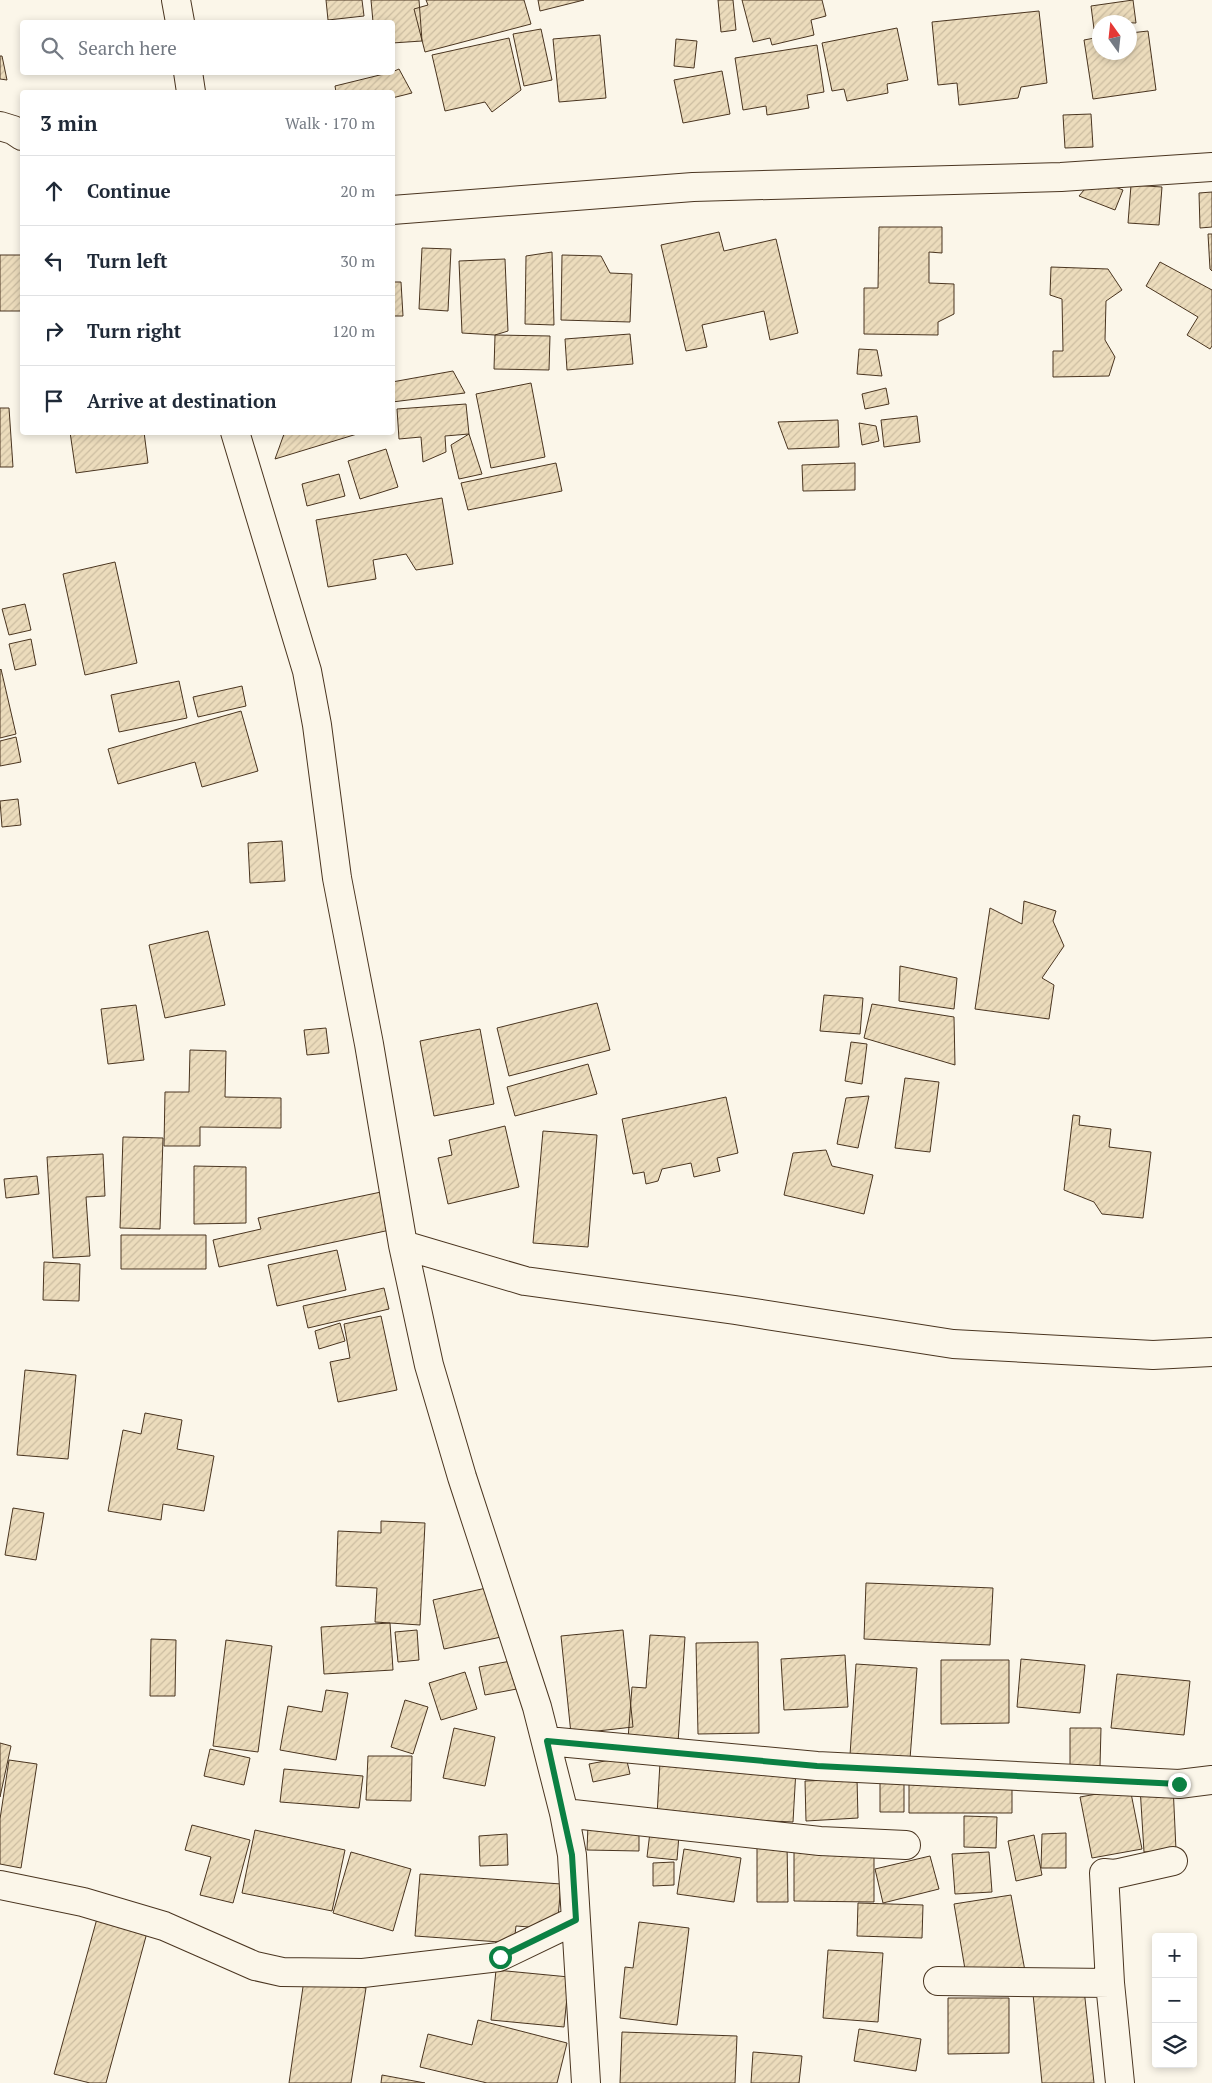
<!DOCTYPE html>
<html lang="en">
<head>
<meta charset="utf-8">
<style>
	body { margin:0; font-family:"PT Serif",serif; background:#f6f6f7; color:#1f2937 }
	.controls { position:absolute; right:15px; bottom:15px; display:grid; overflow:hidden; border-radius:5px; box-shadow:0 2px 8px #0003 }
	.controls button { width:45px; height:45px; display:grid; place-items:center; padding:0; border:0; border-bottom:1px solid #e0e1e3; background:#fff; color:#1f2937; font:25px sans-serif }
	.compass { position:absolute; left:1092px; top:15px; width:45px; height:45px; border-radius:50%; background:#fff; box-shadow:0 2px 8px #0003; rotate:345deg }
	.stop { position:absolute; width:15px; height:15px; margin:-11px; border:4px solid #0b8043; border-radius:50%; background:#fff }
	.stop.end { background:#0b8043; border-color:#fff; box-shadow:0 1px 5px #0008 }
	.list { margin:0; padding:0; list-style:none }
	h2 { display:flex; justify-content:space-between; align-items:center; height:65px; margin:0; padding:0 20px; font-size:21px }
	h2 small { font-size:16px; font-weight:400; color:#747a83 }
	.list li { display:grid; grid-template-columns:32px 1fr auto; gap:15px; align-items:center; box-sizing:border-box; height:70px; padding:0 20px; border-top:1px solid #e0e1e3 }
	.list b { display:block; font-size:19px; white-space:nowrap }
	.list em { font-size:16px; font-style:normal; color:#747a83 }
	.icon { flex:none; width:28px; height:28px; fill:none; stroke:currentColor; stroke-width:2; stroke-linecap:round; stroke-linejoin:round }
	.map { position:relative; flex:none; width:1212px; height:2083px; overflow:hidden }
	.search { position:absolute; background:#fff; box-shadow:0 2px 8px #0003; left:20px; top:20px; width:375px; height:55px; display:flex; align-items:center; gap:12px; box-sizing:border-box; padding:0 18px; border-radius:5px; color:#747a83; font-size:19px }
	.panel { position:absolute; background:#fff; box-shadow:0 2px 8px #0003; left:20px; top:90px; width:375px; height:345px; border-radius:5px }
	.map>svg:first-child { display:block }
	.building { fill:url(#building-hatch); stroke:#4a3520 }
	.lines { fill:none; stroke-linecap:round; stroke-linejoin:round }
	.street-casing { stroke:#4a3520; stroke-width:30 }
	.street { stroke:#fbf6e9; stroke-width:28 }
	.route { stroke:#0b8043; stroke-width:6 }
</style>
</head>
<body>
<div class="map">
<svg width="1212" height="2083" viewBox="0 0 1212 2083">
	<defs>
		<pattern id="building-hatch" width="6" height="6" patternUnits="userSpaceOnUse" patternTransform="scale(1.25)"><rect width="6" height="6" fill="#ecdcbc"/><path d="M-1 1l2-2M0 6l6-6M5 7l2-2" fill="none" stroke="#ccbda1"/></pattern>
	</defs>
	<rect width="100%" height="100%" fill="#fbf6e9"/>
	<!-- building -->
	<path class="building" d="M326,0H362L364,16L328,20Z
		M371,0H419L422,41L392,43V22H373Z
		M426,0H524L531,24L425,52L414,9L428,5Z
		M538,0H584L540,11Z
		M718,0H733L736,30L721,32Z
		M742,0H822L826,16L811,20L814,35L772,45L770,38L753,42Z
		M1133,0L1136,23L1100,22V29H1094L1091,6Z
		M1039,11L1047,83L1021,87L1018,98L959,105L957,83L938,85L932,22Z
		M897,28L908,80L887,84L888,93L847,101L844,89L832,91L822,43Z
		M541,29L552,80L524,86L513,34Z
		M1148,31L1156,90L1093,99L1084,40L1100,37V52H1130V33Z
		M600,35L606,98L559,102L553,39Z
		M509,38L521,90L492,112L485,102L445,111L432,55Z
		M676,39L697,41L694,68L674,66Z
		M817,45L824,92L807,95L809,108L767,115L766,106L743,110L735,58Z
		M0,56H2L7,80L0,79Z
		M399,69L412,93L392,98V92H336L335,86L392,72Z
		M722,71L730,114L683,123L674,80Z
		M1091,114L1093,147L1065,148L1063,115Z
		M1104,183L1123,190L1115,210L1079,196L1089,184L1099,189Z
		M1131,185L1162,187L1159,225L1128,223Z
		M1212,192V227L1200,228L1199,193Z
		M879,227H942V253L929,252V283L954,284V314L938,322V335L864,334V288H878Z
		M719,232L724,251L776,239L798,333L770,340L764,311L702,325L707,347L686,351L661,245Z
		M1208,234H1212V271L1210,269Z
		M422,248L451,249L448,311L419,309Z
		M552,252L554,325L525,324L526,256Z
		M0,255H22V311H0Z
		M562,255L601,256L610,273L632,274L630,322L561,320Z
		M505,259L508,331L495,335L462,333L459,261Z
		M1160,262L1212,290V346L1210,349L1187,335L1198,317L1146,286Z
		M1051,267L1108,269L1122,290L1106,301L1105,340L1115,357L1109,376L1053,377V351H1063L1062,299L1050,295Z
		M392,282H401L403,316H392Z
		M630,334L633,364L567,370L565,339Z
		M495,335L550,336L549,370L494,369Z
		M859,349L877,350L882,376L857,374Z
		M453,371L465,393L392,402V382Z
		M531,383L545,457L491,468L476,394Z
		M886,388L889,404L865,409L862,394Z
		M466,404L469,434L445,436L446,452L423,462L421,437L399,439L397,409Z
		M0,408H9L13,467H0Z
		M917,416L920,442L884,447L881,420Z
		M838,420L839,447L788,449L778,422Z
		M859,423L876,426L879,441L862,445Z
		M70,432H144L148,463L76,473Z
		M288,432H357V434L275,459L284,434Z
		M469,434L482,474L459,479L451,445Z
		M386,449L398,487L360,499L348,461Z
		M556,463L562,491L468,510L461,483Z
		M855,463V490L803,491L802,465Z
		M339,474L345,496L307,506L302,484Z
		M442,498L453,564L416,570L406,554L373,560L376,579L328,587L316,520Z
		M115,562L137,663L85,675L63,574Z
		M25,604L31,630L9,635L2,609Z
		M31,639L36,665L15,670L9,644Z
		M1,669L16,734L0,738V670Z
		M179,681L187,718L119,732L111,695Z
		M242,686L246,706L198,717L193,697Z
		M241,711L258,771L202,787L195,762L118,784L108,749Z
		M16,737L21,762L0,766V741Z
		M18,799L21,825L2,827L0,801Z
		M282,841L285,881L250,883L248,843Z
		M1024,901L1056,911L1053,921L1064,946L1042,978L1054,985L1049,1019L975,1009L990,908L1022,924Z
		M208,931L225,1005L165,1018L149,945Z
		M900,966L957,978L954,1009L899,1001Z
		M824,995L863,998L860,1034L820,1031Z
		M597,1003L610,1050L509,1076L497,1028Z
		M872,1004L954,1017L955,1065L864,1038Z
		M136,1005L144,1060L108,1064L101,1009Z
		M326,1028L329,1053L307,1055L304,1030Z
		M480,1029L494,1104L434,1116L420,1041Z
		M851,1042L867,1044L862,1084L845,1081Z
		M190,1050L226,1051L225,1097L281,1098V1128L200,1127V1146H164L165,1092H189Z
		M588,1064L597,1094L515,1116L507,1087Z
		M905,1078L939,1082L930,1152L895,1148Z
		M869,1096L858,1148L837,1144L846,1098Z
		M726,1097L738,1153L717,1158L720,1171L694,1177L691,1163L662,1169L658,1181L646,1184L644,1172L633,1174L622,1119Z
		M1073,1115L1080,1116L1079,1125L1111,1129L1109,1147L1151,1152L1143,1218L1102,1214L1094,1202L1064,1190Z
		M505,1126L519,1187L448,1204L438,1158L452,1155L449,1140Z
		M543,1131L597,1135L588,1247L533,1243Z
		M123,1137L163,1138L160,1229L120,1228Z
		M826,1150L832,1166L873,1175L864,1214L784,1195L793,1153Z
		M103,1154L105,1196L86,1197L90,1256L53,1258L47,1157Z
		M194,1166L246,1167V1223L194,1224Z
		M37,1176L39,1194L6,1198L4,1179Z
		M381,1192L390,1230L219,1267L213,1240L261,1229L258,1218Z
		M121,1235H206V1269H121Z
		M337,1250L346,1290L277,1306L268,1265Z
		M44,1262L80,1264L79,1301L43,1300Z
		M384,1288L389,1309L308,1328L303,1306Z
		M381,1316L397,1390L338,1402L330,1362L350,1358L344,1324Z
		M340,1323L345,1341L319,1349L315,1331Z
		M25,1370L76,1375L68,1459L17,1455Z
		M145,1413L182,1420L177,1449L214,1456L204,1511L163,1504L161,1520L108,1511L123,1430L141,1434Z
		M13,1508L44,1513L36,1560L5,1555Z
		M381,1521L425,1523L420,1625L375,1622L377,1588L336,1586L338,1531L381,1533Z
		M866,1583L993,1588L990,1645L864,1639Z
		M495,1586L506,1636L444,1649L433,1600Z
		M390,1623L393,1670L324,1674L321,1627Z
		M417,1630L419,1660L398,1662L395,1632Z
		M623,1630L633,1727L571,1734L561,1636Z
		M650,1635L685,1637L678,1743L628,1739L632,1687L646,1688Z
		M151,1639L176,1640L175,1696H150Z
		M226,1640L272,1646L258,1752L213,1746Z
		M758,1642L759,1733L698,1734L696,1643Z
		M845,1655L848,1707L784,1710L781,1659Z
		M1021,1659L1085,1665L1080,1713L1017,1707Z
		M516,1660L522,1688L485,1695L479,1667Z
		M941,1660H1009V1723L941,1724Z
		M856,1664L917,1668L910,1759L850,1755Z
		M465,1672L477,1709L441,1720L429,1683Z
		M1117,1674L1190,1681L1184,1735L1111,1728Z
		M326,1690L348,1693L336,1760L280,1750L288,1706L322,1712Z
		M405,1700L428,1707L413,1754L391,1747Z
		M454,1728L495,1737L485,1786L443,1778Z
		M1070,1728H1101L1100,1766H1070Z
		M0,1743L11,1746L0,1797Z
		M210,1749L250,1758L244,1785L204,1776Z
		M368,1756H412L411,1801L366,1800Z
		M626,1757L630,1774L593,1782L589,1764Z
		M9,1760L37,1764L21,1868L0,1864V1819Z
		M660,1762L796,1769L793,1822L657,1816Z
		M284,1769L363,1776L359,1808L280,1802Z
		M880,1772H904V1812H880Z
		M909,1776L1012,1777V1813H909Z
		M857,1779L858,1818L806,1821L805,1781Z
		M1173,1785L1176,1850L1144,1852L1140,1787Z
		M1130,1788L1142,1849L1092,1858L1080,1797Z
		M964,1816L997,1817L996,1848L964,1847Z
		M192,1825L250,1840L233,1903L200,1895L211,1857L185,1850Z
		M588,1825H639V1851L587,1850Z
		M255,1830L345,1850L332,1911L242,1893Z
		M650,1832L679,1835L677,1860L647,1857Z
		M1066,1833V1868H1041L1042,1834Z
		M507,1834L508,1865L480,1866L479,1836Z
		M1034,1835L1042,1875L1016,1881L1008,1841Z
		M757,1844H787L788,1902H757Z
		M684,1849L741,1858L734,1902L677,1894Z
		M794,1851H874V1902L794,1901Z
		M351,1852L411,1869L393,1931L333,1913Z
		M989,1852L992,1892L955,1894L952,1854Z
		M930,1856L939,1889L883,1903L875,1869Z
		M674,1862V1885L653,1886V1863Z
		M420,1874L561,1884L557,1929L516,1926L514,1943L415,1936Z
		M1011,1895L1025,1971L967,1981L954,1904Z
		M858,1903L923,1905L922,1938L857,1936Z
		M98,1915L148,1929L106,2083H90L54,2074Z
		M639,1922L689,1928L677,2025L620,2018L625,1967L633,1968Z
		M828,1950L883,1953L878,2022L823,2018Z
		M496,1970L569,1977L564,2027L491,2020Z
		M304,1980L366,1988L351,2083H289Z
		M1084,1989L1094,2083H1042L1033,1994Z
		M948,1998H1009V2053L948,2054Z
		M478,2020L567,2043L557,2083H487L420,2067L428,2034L472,2045Z
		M859,2029L921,2039L916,2071L854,2061Z
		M622,2032L737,2036L735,2083H620Z
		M753,2052L802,2056L799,2083H751Z
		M382,2075L425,2083H381Z"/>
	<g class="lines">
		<defs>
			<path id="street" d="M176,0L180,22
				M188,72L191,92
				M0,126L13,130L22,136
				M392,210L693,187L1061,177L1212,167
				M235,432L307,671L317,725L337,878L369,1044L403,1245L429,1365L462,1477L537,1707L564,1813L572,1855L586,2083
				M403,1245L525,1281L735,1310L953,1344L1153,1355L1212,1352
				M547,1741L817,1766L1179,1784L1212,1780
				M564,1813L820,1841L906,1845
				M0,1885L83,1902L164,1926L255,1966L282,1972L363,1973L499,1957L576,1920
				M938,1981L1110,1983
				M1120,2083L1110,1983L1104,1873L1115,1874L1173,1861"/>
		</defs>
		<!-- street casing -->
		<use href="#street" class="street-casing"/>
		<!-- street -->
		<use href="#street" class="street"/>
	</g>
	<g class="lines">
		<!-- route -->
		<path class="route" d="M500,1957L576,1920L572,1855L547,1741L817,1766L1179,1784"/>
	</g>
</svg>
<div class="controls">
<button>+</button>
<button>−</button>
<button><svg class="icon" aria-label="layers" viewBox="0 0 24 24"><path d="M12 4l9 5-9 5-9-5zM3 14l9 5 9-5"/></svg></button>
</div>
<svg class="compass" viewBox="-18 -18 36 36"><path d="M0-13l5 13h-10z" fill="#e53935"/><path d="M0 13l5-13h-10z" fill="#747a83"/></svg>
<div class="stop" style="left:500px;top:1957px"></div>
<div class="stop end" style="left:1179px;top:1784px"></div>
<div class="search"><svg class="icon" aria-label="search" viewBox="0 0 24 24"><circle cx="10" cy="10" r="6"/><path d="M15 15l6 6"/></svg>Search here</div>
<section class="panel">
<h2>3 min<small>Walk · 170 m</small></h2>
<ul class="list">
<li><svg class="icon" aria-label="ahead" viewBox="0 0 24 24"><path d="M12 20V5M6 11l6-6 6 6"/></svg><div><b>Continue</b></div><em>20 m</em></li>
<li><svg class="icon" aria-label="left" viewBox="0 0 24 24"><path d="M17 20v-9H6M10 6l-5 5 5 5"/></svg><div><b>Turn left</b></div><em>30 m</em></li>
<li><svg class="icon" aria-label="right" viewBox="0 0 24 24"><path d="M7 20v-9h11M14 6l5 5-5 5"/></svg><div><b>Turn right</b></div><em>120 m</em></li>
<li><svg class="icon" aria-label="arrive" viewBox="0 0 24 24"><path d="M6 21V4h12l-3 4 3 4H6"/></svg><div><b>Arrive at destination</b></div></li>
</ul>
</section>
</div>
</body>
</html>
